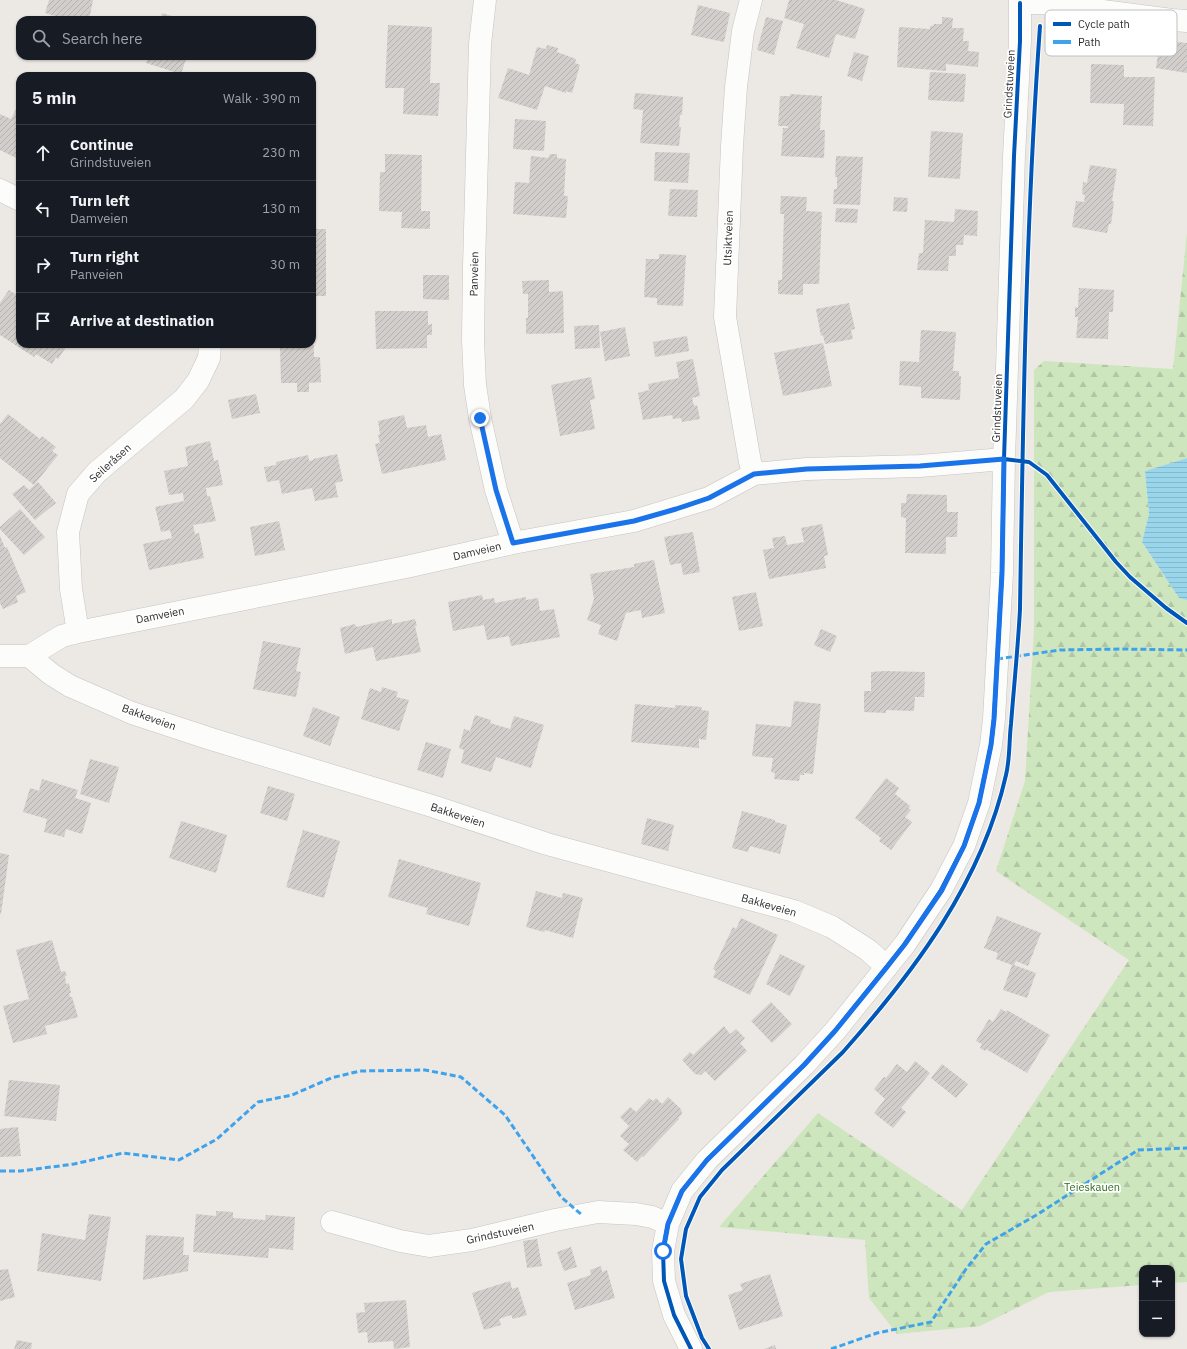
<!DOCTYPE html>
<html lang="en">
<head>
<meta charset="utf-8">
<style>
	body { margin:0; font-family:"IBM Plex Sans",sans-serif; background:#242831; color:#f1f3f6 }
	.controls { position:absolute; right:12px; bottom:12px; display:grid; overflow:hidden; border-radius:8px; box-shadow:0 1px 3px #0004 }
	.controls button { width:36px; height:36px; display:grid; place-items:center; padding:0; border:0; border-bottom:1px solid #363941; background:#171b24; color:#f1f3f6; font:20px sans-serif }
	.stop { position:absolute; width:12px; height:12px; margin:-9px; border:3px solid #1a73e8; border-radius:50%; background:#fff }
	.stop.end { background:#1a73e8; border-color:#fff; box-shadow:0 1px 4px #0008 }
	.list { margin:0; padding:0; list-style:none }
	h2 { display:flex; justify-content:space-between; align-items:center; height:52px; margin:0; padding:0 16px; font-size:17px }
	h2 small { font-size:13px; font-weight:400; color:#9ea1a6 }
	.list li { display:grid; grid-template-columns:26px 1fr auto; gap:12px; align-items:center; box-sizing:border-box; height:56px; padding:0 16px; border-top:1px solid #363941 }
	.list b { display:block; font-size:15px; white-space:nowrap }
	.list p { margin:0; font-size:13px; white-space:nowrap; color:#9ea1a6 }
	.list em { font-size:13px; font-style:normal; color:#9ea1a6 }
	.icon { flex:none; width:22px; height:22px; fill:none; stroke:currentColor; stroke-width:2; stroke-linecap:round; stroke-linejoin:round }
	.map { position:relative; flex:none; width:1187px; height:1349px; overflow:hidden }
	.search { position:absolute; background:#171b24; box-shadow:0 1px 3px #0004; left:16px; top:16px; width:300px; height:44px; display:flex; align-items:center; gap:10px; box-sizing:border-box; padding:0 14px; border-radius:12px; color:#9ea1a6; font-size:15px }
	.panel { position:absolute; background:#171b24; box-shadow:0 1px 3px #0004; left:16px; top:72px; width:300px; height:276px; border-radius:12px }
	.map>svg:first-child { display:block }
	.forest { fill:url(#forest-firs) }
	.water { fill:url(#water-rules) }
	.building { fill:url(#building-hatch) }
	.lines { fill:none; stroke-linecap:round; stroke-linejoin:round }
	.minor-casing { stroke:#c5c4c5; stroke-width:23 }
	.minor { stroke:#fcfcfb; stroke-width:22 }
	.quiet { stroke:#3ea3eb; stroke-width:3; stroke-dasharray:6 3; stroke-linecap:butt }
	.cycleway-casing { stroke:#fff; stroke-width:6 }
	.cycleway { stroke:#0057b8; stroke-width:4 }
	.route { stroke:#1a73e8; stroke-width:5 }
	.labels { text-anchor:middle; stroke-width:3.5; stroke-linejoin:round; paint-order:stroke }
	.street-label { font-size:11px; fill:#2e2e2e; stroke:#fff }
	.park-label { font-size:11px; fill:#2c6e1b; stroke:#fff }
	.key { fill:#fff; stroke:#c0c0c0; stroke-width:1 }
	.key-label { font-size:11px; fill:#2e2e2e }
</style>
</head>
<body>
<div class="map">
<svg width="1187" height="1349" viewBox="0 0 1187 1349">
	<defs>
		<pattern id="forest-firs" width="22" height="20" patternUnits="userSpaceOnUse"><rect width="22" height="20" fill="#cee6be"/><path d="M5 1l3.5 6h-7zM16 11l3.5 6h-7z" fill="#b1c6a4"/></pattern>
		<pattern id="water-rules" width="6" height="5" patternUnits="userSpaceOnUse"><rect width="6" height="5" fill="#99d6ec"/><path d="M0 2.5h6" fill="none" stroke="#84b8cb"/></pattern>
		<pattern id="building-hatch" width="6" height="6" patternUnits="userSpaceOnUse"><rect width="6" height="6" fill="#d1cecb"/><path d="M-1 1l2-2M0 6l6-6M5 7l2-2" fill="none" stroke="#b4b1af"/></pattern>
	</defs>
	<rect width="100%" height="100%" fill="#ece8e4"/>
	<!-- forest -->
	<path class="forest" d="M1187,233V458L1145,471L1149,514L1142,542L1179,598L1187,600V1282L1172,1283V1268H1142V1285L1049,1292L980,1326L897,1334L869,1298L865,1240L719,1227L818,1113L962,1210L1129,960L996,871L1025,781L1034,630V370L1044,361L1173,369Z"/>
	<!-- water -->
	<path class="water" d="M1187,458V600L1179,598L1142,542L1149,514L1145,471Z"/>
	<!-- building -->
	<path class="building" d="M49,0H93L89,20H58L59,17L45,13Z
		M789,0H836L865,9L855,39L836,34L829,58L796,48L804,24L784,18Z
		M698,5L730,13L724,42L691,35Z
		M162,13L184,20H160Z
		M766,17L783,21L774,55L757,50Z
		M942,17L953,18L952,28H964L963,41H969L968,51L979,52L978,67L946,64V71L897,67L899,27L930,29V26H933L934,24H942Z
		M388,25L432,27L430,83H440L438,116L403,114L404,88H385Z
		M1160,40L1187,43V73L1156,68Z
		M547,45L558,48L557,52L576,59L575,63L580,65L572,93L566,91V93L545,86L537,110L498,98L508,68L529,75L537,47L546,49Z
		M854,52L869,56L862,81L847,76Z
		M112,56H127L125,60Z
		M149,56H187L181,74L146,63Z
		M1091,64L1124,65V77H1155L1153,126L1123,125L1124,104L1090,103Z
		M930,72L966,74L964,102L928,100Z
		M635,93L683,97L682,115H680L679,127H681L679,146L640,143L643,110L633,109Z
		M790,94L822,96L820,130H825L824,158L781,156L783,128H788V126H778L780,96H790Z
		M20,101V160L0,150V114L11,119Z
		M515,119L546,121L544,151L513,149Z
		M931,131L963,133L960,179L928,177Z
		M655,152L690,153L688,183L654,181Z
		M385,154L422,155L421,211H430V229L401,228L402,212L379,211L380,172H385Z
		M550,154H557V158L566,159L564,196H568L566,218L513,214L515,182L529,183L531,156L548,158Z
		M836,156L863,157L860,205L833,204L834,189H837V177H835Z
		M1090,165L1117,169L1112,201L1114,202L1111,224H1109L1107,233L1072,227L1076,201L1084,202L1085,195L1082,194L1083,182L1087,183Z
		M670,189L698,190L697,217L668,216Z
		M781,196L807,197L806,211L822,212L819,284H803V295L778,294V280H782L783,246L784,214H780Z
		M894,197L908,198L907,212L893,211Z
		M836,208L858,209L857,223L835,222Z
		M955,209L978,211L977,236L964,235L963,245H956V256H949L948,271L917,270L919,253H923L925,220L954,222Z
		M312,229H326V296H312Z
		M659,254L686,255L683,306L657,305V298L644,297L646,259H659Z
		M423,275H449V300L423,299Z
		M549,280V292L563,291L564,333L526,334V318H528V294H523L522,281Z
		M1079,288L1114,290L1113,312H1109L1108,339L1076,338L1078,317H1075V307L1078,308Z
		M9,290L20,297V344H68L58,359L56,357L52,364L36,354L34,357L0,335V303Z
		M849,303L855,329L851,330L853,339L825,344L823,335L821,336L816,309Z
		M375,311H428V325L432,324V335H427V348L376,349Z
		M599,325L600,348L575,349L574,326Z
		M625,327L630,356L605,361L600,332Z
		M921,330L956,332L953,371H959V376H961L960,400L921,398V387L899,385L900,361L919,362Z
		M687,336L689,351L655,357L653,342Z
		M823,343L832,386L783,396L774,353Z
		M314,345V357H320L321,382L309,383V392H297V383H281L280,346Z
		M693,359L700,396L692,398L694,406L697,405L700,419L682,422L681,418L673,419L672,415L643,420L638,393L649,390L648,384L679,378L676,362Z
		M591,377L595,399L590,400L595,429L560,436L551,385Z
		M256,394L260,413L232,419L228,400Z
		M8,414L40,439L42,436L56,447L52,451L58,455L34,485L0,458V424Z
		M404,415L407,428L426,425L428,437L441,434L446,460L382,474L375,444L380,443L378,435L380,434L378,421Z
		M210,441L214,461L218,460L223,485L206,488L207,496H210L216,521L193,525L195,534L199,533L204,558L149,570L143,544L172,538L170,530L161,532L155,507L184,501L183,493L169,495L164,471L188,466L185,447Z
		M337,454L343,481L335,483L338,497L315,501L312,488L282,494L279,480L267,482L264,467L276,465V462L308,455L309,461L314,460L313,459Z
		M38,482L56,503L35,520L12,494L24,485L29,490Z
		M907,494L947,495V512H958L957,537H946V554L905,553L906,518L901,517V503H906Z
		M20,509L45,537L24,555L0,529V527Z
		M279,521L285,550L255,556L250,527Z
		M822,524L828,555L824,556L826,568L769,579L763,550L774,548L772,538L785,536L787,545L804,542L801,528Z
		M693,532L700,572L683,575L681,563L670,565L664,537Z
		M0,536L5,548L7,547L26,592L16,596L18,602L3,609L0,603Z
		M654,560L665,613L642,618L641,610L626,613L617,641L598,634L601,625L587,620L594,599L590,574L634,567V564Z
		M756,592L763,626L739,631L732,597Z
		M482,595L483,600L494,598L495,603L526,597V600L538,598L540,611L554,609L560,637L511,646L509,636L487,640L484,625L453,631L448,602Z
		M392,619V624L415,619L417,626H415L421,652L376,661L373,647L345,654L340,628L355,624L356,627Z
		M821,629L837,636L830,652L814,645Z
		M263,641L301,648L296,671L301,672L296,697L253,689Z
		M884,671L925,672L924,697H915L914,711L886,710V713L864,712V691H871V672Z
		M382,687L398,692L396,697L409,700L399,731L361,719L370,688L381,692Z
		M794,701L821,704L813,774L804,773V775H800L799,781L774,779L775,773L771,772L773,758L752,756L756,724L791,727Z
		M635,704L675,708V705L702,707L701,710L709,711L706,740L699,739V748L631,742Z
		M313,707L340,717L330,746L303,736Z
		M475,715L491,720L490,723L510,729L514,716L544,725L531,768L496,757L491,772L461,763L464,750L459,748L464,729L470,731Z
		M426,742L451,749L443,778L417,770Z
		M90,759L119,767L109,803L80,794Z
		M886,778L899,788L895,794L910,806L908,808L911,810L905,817L912,822L891,850L879,841L881,838L855,818Z
		M42,779L78,790L75,798L91,803L82,834L66,829L64,837L44,832L47,819L23,812L30,788L39,791Z
		M268,786L295,794L287,821L260,813Z
		M742,811L775,820V822L787,825L780,854L750,846L748,852L732,848Z
		M647,818L674,825L668,851L641,844Z
		M181,821L227,835L216,873L169,858Z
		M303,830L340,841L324,898L286,887Z
		M0,853L9,855L1,914H0Z
		M399,859L481,883L469,926L426,914L428,908L388,897Z
		M536,891L562,898L563,893L583,898L573,938L545,930L544,932L526,927Z
		M997,916L1041,933L1028,966L1016,961L1014,965L1036,973L1027,998L1003,990L1012,965L996,959L998,953L984,948Z
		M741,918L778,935L750,995L713,977L716,971L713,969L733,927L736,929Z
		M52,940L61,972L65,971L67,976H65L66,984L69,983L71,993H69L70,997H72L78,1017L45,1026L47,1034L13,1043L3,1006L29,999L16,950Z
		M780,954L805,966L790,996L766,984Z
		M771,1002L792,1024L772,1043L751,1021Z
		M1001,1009L1006,1012L1007,1010L1050,1035L1027,1073L986,1049L985,1051L980,1048L982,1044L976,1041L989,1019L993,1022Z
		M724,1026L730,1034L736,1029L745,1038L740,1043L747,1051L715,1081L705,1071L701,1075L695,1074L682,1060L690,1052L693,1055Z
		M915,1061L930,1073L901,1108L906,1112L893,1128L874,1113L885,1099L874,1089L884,1077L886,1078L897,1064L907,1072Z
		M942,1064L968,1084L956,1098L931,1078Z
		M9,1080L60,1085L56,1121L4,1116Z
		M668,1097L681,1109L682,1114L678,1118L679,1119L643,1157L642,1156L637,1162L623,1150L629,1144L620,1136L629,1126L620,1117L630,1107L636,1112L649,1098L653,1101L656,1098L662,1104Z
		M18,1127L21,1156L0,1157V1129Z
		M216,1211L233,1212V1218L265,1220L266,1215L295,1217L293,1250L269,1248L268,1258L193,1252L196,1214L216,1216Z
		M89,1214L111,1217L101,1281L37,1271L42,1233L85,1240Z
		M146,1235L184,1237L183,1255H189L188,1271L143,1280Z
		M537,1239L542,1266L527,1268L523,1241Z
		M571,1247L577,1267L564,1271L557,1252Z
		M601,1266L602,1272L607,1270L615,1298L575,1310L567,1283L591,1275L590,1270Z
		M8,1269L15,1297L0,1301V1270Z
		M770,1274L783,1316L739,1330L728,1295L743,1290L740,1284Z
		M510,1281L512,1289L518,1287L527,1315L513,1319L511,1315L499,1319L501,1325L484,1330L472,1293Z
		M406,1300L410,1347L394,1349L393,1341L368,1343L367,1332L358,1333L356,1313L365,1312L364,1303Z
		M17,1340L32,1343L31,1349H14Z
		M775,1345L776,1349H764Z"/>
	<g class="lines">
		<defs>
			<path id="minor" d="M485,0L480,44L474,267L473,340L475,385L480,418L496,490L513,543
				M751,0L743,31L736,87L732,146L725,317L750,462L754,474
				M1020,3H1042L1172,20L1187,21
				M0,190L20,200
				M78,632L71,589L68,532L78,494L97,472L184,399L198,381L209,358L210,344
				M0,656H29L62,636L78,632L406,567L513,543L634,521L709,498L754,474L807,469L920,466L1004,459
				M29,656L51,674L70,686L132,713L211,739L432,806L547,844L794,911L832,927L868,950L887,967
				M332,1222L400,1241L429,1246L472,1240L555,1220L598,1212L636,1214L652,1217L668,1224
				M691,1349L674,1315L664,1281L663,1251L668,1224L682,1191L707,1160L804,1065L835,1031L905,944L941,890L964,846L979,803L991,745L994,719L1002,573L1004,459L1014,156L1020,41V0"/>
		</defs>
		<!-- minor casing -->
		<use href="#minor" class="minor-casing"/>
		<!-- minor -->
		<use href="#minor" class="minor"/>
		<!-- quiet -->
		<path class="quiet" d="M997,659L1060,650L1122,649L1187,650
			M0,1171H21L74,1164L123,1153L179,1160L217,1139L258,1102L292,1095L331,1078L360,1071L425,1070L461,1077L505,1115L561,1197L582,1215
			M831,1349L877,1333L931,1322L966,1269L986,1244L1038,1214L1138,1150L1187,1148"/>
		<defs>
			<path id="cycleway" d="M1004,459L1029,462L1047,475L1116,562L1130,577L1166,608L1187,623
				M691,1349L674,1315L664,1281L663,1251L668,1224L682,1191L707,1160L804,1065L835,1031L905,944L941,890L964,846L979,803L991,745L994,719L1002,573L1004,459L1014,156L1020,41V3
				M709,1349L702,1338L686,1296L681,1259L686,1229L700,1197L722,1170L843,1052C914,972 982,882 1006,775C1010,759 1009,741 1011,724C1014,686 1018,647 1020,609C1023,415 1026,220 1040,26"/>
		</defs>
		<!-- cycleway casing -->
		<use href="#cycleway" class="cycleway-casing"/>
		<!-- cycleway -->
		<use href="#cycleway" class="cycleway"/>
	</g>
	<g class="lines">
		<!-- route -->
		<path class="route" d="M480,418L496,490L513,543L634,521L676,509L709,498L754,474L807,469L920,466L1004,459L1002,573L994,719L991,745L979,803L964,846L942,890L905,944L887,967L835,1031L804,1065L707,1160L682,1191L668,1224L663,1251"/>
	</g>
	<g class="labels">
		<!-- street labels -->
		<g class="street-label">
			<text transform="translate(1009 84) rotate(-87)" y="4">Grindstuveien</text>
			<text transform="translate(728 238) rotate(-88)" y="4">Utsiktveien</text>
			<text transform="translate(474 274) rotate(-89)" y="4">Panveien</text>
			<text transform="translate(997 408) rotate(-88)" y="4">Grindstuveien</text>
			<text transform="translate(110 463) rotate(-42)" y="4">Seileråsen</text>
			<text transform="translate(477 551) rotate(-13)" y="4">Damveien</text>
			<text transform="translate(160 615) rotate(-11)" y="4">Damveien</text>
			<text transform="translate(149 717) rotate(20)" y="4">Bakkeveien</text>
			<text transform="translate(458 815) rotate(18)" y="4">Bakkeveien</text>
			<text transform="translate(769 905) rotate(16)" y="4">Bakkeveien</text>
			<text transform="translate(500 1233) rotate(-12)" y="4">Grindstuveien</text>
		</g>
		<!-- park labels -->
		<g class="park-label">
			<text x="1092" y="1191">Teieskauen</text>
		</g>
	</g>
	<!-- legend -->
	<rect x="1045" y="10" width="132" height="46" rx="6" class="key"/>
	<rect x="1053" y="22" width="18" height="4" fill="#0057b8"/>
	<rect x="1053" y="40" width="18" height="4" fill="#3ea3eb"/>
	<g class="key-label">
		<text x="1078" y="28">Cycle path</text>
		<text x="1078" y="46">Path</text>
	</g>
</svg>
<div class="controls">
<button>+</button>
<button>−</button>
</div>
<div class="stop" style="left:663px;top:1251px"></div>
<div class="stop end" style="left:480px;top:418px"></div>
<div class="search"><svg class="icon" aria-label="search" viewBox="0 0 24 24"><circle cx="10" cy="10" r="6"/><path d="M15 15l6 6"/></svg>Search here</div>
<section class="panel">
<h2>5 min<small>Walk · 390 m</small></h2>
<ul class="list">
<li><svg class="icon" aria-label="ahead" viewBox="0 0 24 24"><path d="M12 20V5M6 11l6-6 6 6"/></svg><div><b>Continue</b><p>Grindstuveien</p></div><em>230 m</em></li>
<li><svg class="icon" aria-label="left" viewBox="0 0 24 24"><path d="M17 20v-9H6M10 6l-5 5 5 5"/></svg><div><b>Turn left</b><p>Damveien</p></div><em>130 m</em></li>
<li><svg class="icon" aria-label="right" viewBox="0 0 24 24"><path d="M7 20v-9h11M14 6l5 5-5 5"/></svg><div><b>Turn right</b><p>Panveien</p></div><em>30 m</em></li>
<li><svg class="icon" aria-label="arrive" viewBox="0 0 24 24"><path d="M6 21V4h12l-3 4 3 4H6"/></svg><div><b>Arrive at destination</b></div></li>
</ul>
</section>
</div>
</body>
</html>
